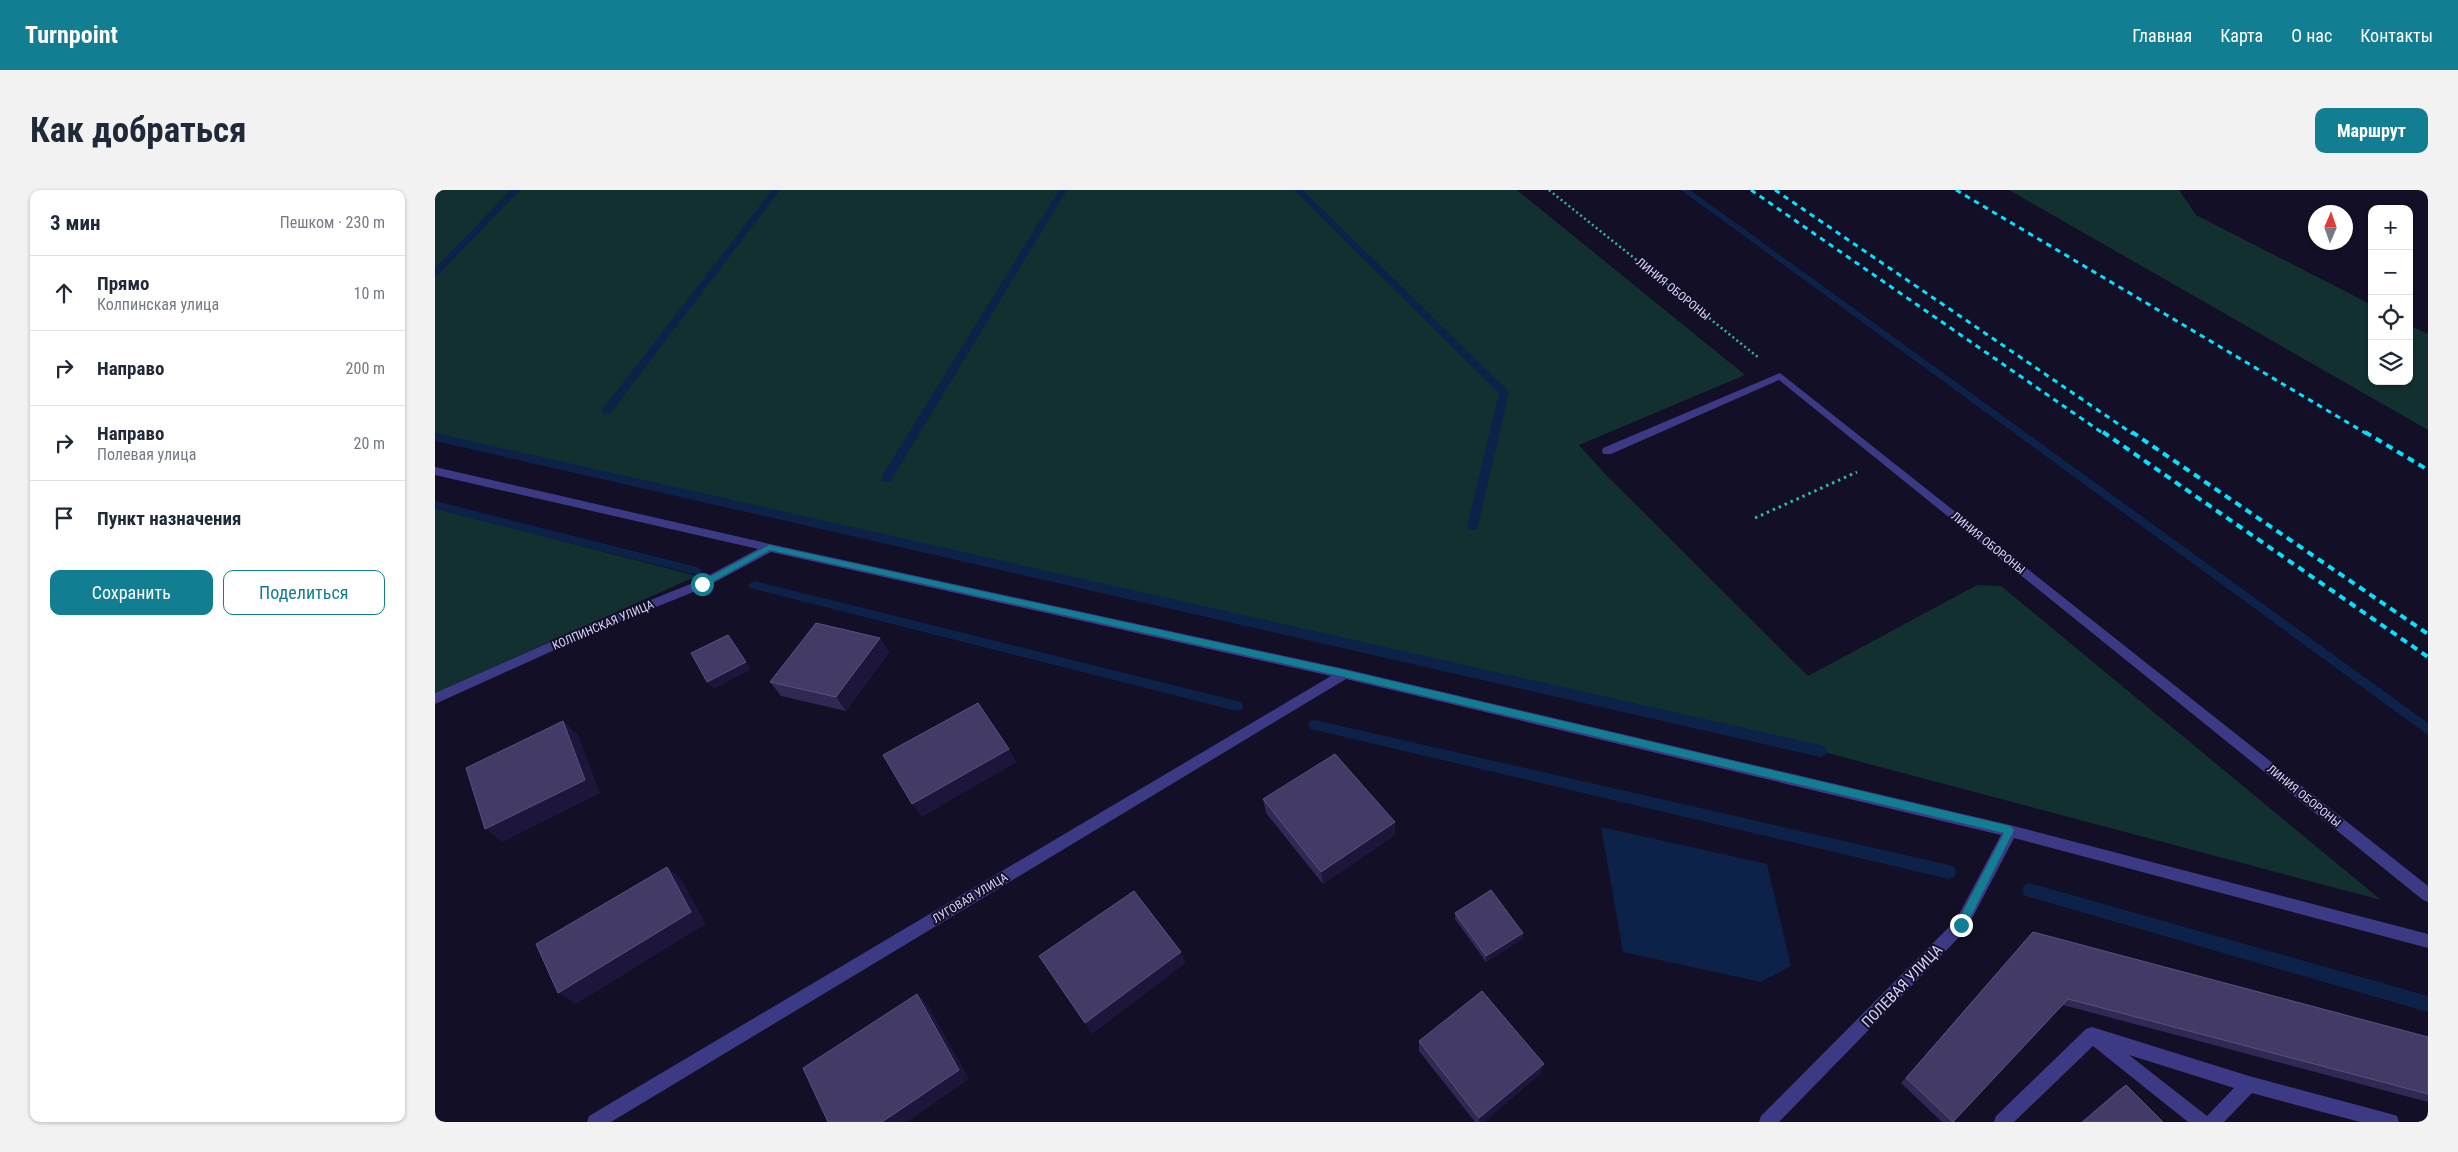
<!DOCTYPE html>
<html lang="ru">
<head>
<meta charset="utf-8">
<style>
	body { margin:0; font-family:"Roboto Condensed",sans-serif; background:#f2f2f3; color:#1f2937 }
	.controls { position:absolute; right:15px; top:15px; display:grid; overflow:hidden; border-radius:10px; box-shadow:0 1px 4px #0004 }
	.controls button { width:45px; height:45px; display:grid; place-items:center; padding:0; border:0; border-bottom:1px solid #e0e1e3; background:#fff; color:#1f2937; font:25px sans-serif }
	.compass { position:absolute; left:1873px; top:15px; width:45px; height:45px; border-radius:50%; background:#fff; box-shadow:0 1px 4px #0004; rotate:2deg }
	.stop { position:absolute; width:15px; height:15px; margin:-11px; border:4px solid #117e91; border-radius:50%; background:#fff }
	.stop.end { background:#117e91; border-color:#fff; box-shadow:0 1px 5px #0008 }
	.list { margin:0; padding:0; list-style:none }
	h2 { display:flex; justify-content:space-between; align-items:center; height:65px; margin:0; padding:0 20px; font-size:21px }
	h2 small { font-size:16px; font-weight:400; color:#747a83 }
	.list li { display:grid; grid-template-columns:32px 1fr auto; gap:15px; align-items:center; box-sizing:border-box; height:75px; padding:0 20px; border-top:1px solid #e0e1e3 }
	.list b { display:block; font-size:19px; white-space:nowrap }
	.list p { margin:0; font-size:16px; white-space:nowrap; color:#747a83 }
	.list em { font-size:16px; font-style:normal; color:#747a83 }
	.actions { display:flex; gap:10px; padding:15px 20px }
	.actions a { flex:1; padding:11px 0; border:1px solid #117e91; border-radius:10px; text-align:center; font-size:18px; color:#117e91 }
	.actions .main { background:#117e91; color:#fff }
	.icon { flex:none; width:28px; height:28px; fill:none; stroke:currentColor; stroke-width:2; stroke-linecap:round; stroke-linejoin:round }
	.map { position:relative; flex:none; width:1993px; height:932px; overflow:hidden; border-radius:10px }
	header { display:flex; align-items:center; gap:30px; box-sizing:border-box; height:70px; padding:0 25px; background:#117e91; color:#fff }
	header strong { font-size:24px }
	nav { display:flex; gap:28px; margin-inline-start:auto; font-size:18px }
	.intro { display:flex; align-items:center; justify-content:space-between; box-sizing:border-box; height:120px; padding:0 30px }
	h1 { margin:0; font-size:35px }
	.button { padding:12px 22px; border-radius:10px; background:#117e91; color:#fff; font-size:18px; font-weight:700 }
	main { display:flex; gap:30px; padding:0 30px }
	aside { flex:1; background:#fff; border-radius:10px; box-shadow:0 1px 4px #0004 }
	.map>svg:first-child { display:block }
	.green { fill:#12302f }
	.water { fill:#0c2248 }
	.lines { fill:none; stroke-linecap:round; stroke-linejoin:round }
	.stream { fill:#0c2248; fill-rule:evenodd }
	.path-far1 { stroke:#2fb8b0; stroke-width:2.5; stroke-dasharray:2 3; stroke-linecap:butt }
	.path { stroke:#2fb8b0; stroke-width:3; stroke-dasharray:2.5 4; stroke-linecap:butt }
	.service { fill:#3d3a85; fill-rule:evenodd }
	.minor { fill:#3d3a85; fill-rule:evenodd }
	.rail-far1 { stroke:#00e5ff; stroke-width:3; stroke-dasharray:5.5 5; stroke-linecap:butt }
	.rail { stroke:#00e5ff; stroke-width:4; stroke-dasharray:7 5.5; stroke-linecap:butt }
	.wall { fill:#312854 }
	.shaded-wall { fill:#1d163a }
	.building { fill:#433a66; stroke:#5a527e }
	.route { fill:#117e91 }
	.labels { text-anchor:middle; stroke-width:4; stroke-linejoin:round; paint-order:stroke }
	.street-label { font-size:12px; fill:#d9d4ff; stroke:#130f26 }
	.near-street-label { font-size:15px; fill:#d9d4ff; stroke:#130f26 }
</style>
</head>
<body>
<header>
<strong>Turnpoint</strong>
<nav><a>Главная</a><a>Карта</a><a>О нас</a><a>Контакты</a></nav>
</header>
<div class="intro"><h1>Как добраться</h1><a class="button">Маршрут</a></div>
<main>
<aside>
<h2>3 мин<small>Пешком · 230 m</small></h2>
<ul class="list">
<li><svg class="icon" aria-label="ahead" viewBox="0 0 24 24"><path d="M12 20V5M6 11l6-6 6 6"/></svg><div><b>Прямо</b><p>Колпинская улица</p></div><em>10 m</em></li>
<li><svg class="icon" aria-label="right" viewBox="0 0 24 24"><path d="M7 20v-9h11M14 6l5 5-5 5"/></svg><div><b>Направо</b></div><em>200 m</em></li>
<li><svg class="icon" aria-label="right" viewBox="0 0 24 24"><path d="M7 20v-9h11M14 6l5 5-5 5"/></svg><div><b>Направо</b><p>Полевая улица</p></div><em>20 m</em></li>
<li><svg class="icon" aria-label="arrive" viewBox="0 0 24 24"><path d="M6 21V4h12l-3 4 3 4H6"/></svg><div><b>Пункт назначения</b></div></li>
</ul>
<div class="actions"><a class="main">Сохранить</a><a>Поделиться</a></div>
</aside>
<div class="map">
<svg width="1993" height="932" viewBox="0 0 1993 932">
	<rect width="100%" height="100%" fill="#130f26"/>
	<!-- green -->
	<path class="green" d="M0,0H1082L1310,185L1144,255L1171,285L1373,486L1542,395L1566,396L1946,710L1385,561L0,246Z
		M1574,0H1744L1761,25L1937,115V191H1974V135L1993,144V240Z
		M0,318L262,386L0,503Z"/>
	<!-- water -->
	<path class="water" d="M1166,637L1332,674L1356,776L1326,792L1188,762Z"/>
	<g class="lines">
		<!-- stream -->
		<path class="stream" d="M76,0H85L3,85L0,86V78Z
			M337,0H345L175,224H167V220Z
			M624,0H632L455,292H447L446,289L447,286Z
			M859,0H868L1074,202L1042,340H1034L1032,337L1064,203Z
			M1246,0H1255L1993,533V545Z
			M0,243L1385,555L1390,557L1392,561L1390,565L1385,567L0,251Z
			M0,311L262,377L268,381L262,385L0,319Z
			M319,391L802,511L807,512L808,516L807,520L802,521L315,398L313,395Z
			M880,530L1514,675L1519,677L1521,682L1519,687L1514,689L880,540L875,539L873,535L875,531Z
			M1594,693L1993,806V822L1594,707L1589,705L1587,700L1589,695Z"/>
		<!-- path-far1 -->
		<path class="path-far1" d="M1114,0L1324,168"/>
		<!-- path -->
		<path class="path" d="M1320,328L1422,282"/>
		<!-- service -->
		<path class="service" d="M1345,183L1993,696V712L1988,710L1344,190L1176,264H1168L1167,261L1168,258Z
			M1657,837L1814,886L1956,924L1962,926L1964,932H1925L1817,903L1789,932H1753L1658,856L1579,932H1559L1561,926L1651,839ZM1694,865L1799,898L1772,926Z"/>
		<!-- minor -->
		<path class="minor" d="M0,277L335,354L910,479L1575,635L1993,744V758L1579,648L1531,740L1344,932H1324L1326,926L1521,730L1566,645L911,489L176,932H152L154,926L896,486L336,362L271,397L166,439L0,514V503L158,433L263,391L323,359L0,285Z"/>
		<!-- rail-far1 -->
		<path class="rail-far1" d="M1316,0L1669,244
			M1340,0L1698,244
			M1521,0L1932,244"/>
		<!-- rail -->
		<path class="rail" d="M1668,242L1993,467
			M1697,242L1993,444
			M1930,242L1993,280"/>
	</g>
	<!-- wall -->
	<path class="wall" d="M445,448L454,462L411,521L346,506L335,492Z
		M828,609L960,645L888,694L831,623Z
		M1020,723L1088,743L1087,749L1051,772L1020,729Z
		M1598,742L1993,847V912L1628,815L1518,932H1507L1466,893L1592,748Z
		M984,851L1106,883L1049,932H1040L984,861Z
		M1691,895L1728,932H1646L1683,900Z"/>
	<!-- shaded-wall -->
	<path class="shaded-wall" d="M293,445L299,452L316,479L279,499L272,492Z
		M445,448L454,462L411,521L401,507Z
		M128,531L143,545L165,603L68,652L50,639Z
		M574,559L582,572L487,627L477,614Z
		M960,632V645L888,694L886,682Z
		M232,677L246,689L271,734L141,814L123,803Z
		M1088,743L1087,749L1051,772V766Z
		M746,762L751,773L657,844L650,833Z
		M482,804L493,815L534,889L472,932H447Z
		M1109,874L1106,883L1049,932H1044V928Z"/>
	<!-- building -->
	<path class="building" d="M381,433L445,448L401,507L335,492Z
		M293,445L311,472L272,492L256,463Z
		M543,513L574,559L477,614L448,565Z
		M128,531L150,590L50,639L31,578Z
		M900,564L960,632L886,682L828,609Z
		M232,677L256,722L123,803L101,754Z
		M1056,700L1088,743L1051,766L1020,723Z
		M699,701L746,762L650,833L604,766Z
		M1598,742L1993,847V904L1633,809L1518,932L1471,888Z
		M1047,801L1109,874L1044,928L984,851Z
		M482,804L524,880L447,932H393L368,878Z
		M1691,895L1728,932H1648Z"/>
	<!-- route -->
	<path class="route" d="M334,355L910,480L1575,636L1579,640L1530,738L1526,739L1521,735L1569,643L910,487L335,360L270,396H265V392Z"/>
	<g class="labels">
		<!-- street labels -->
		<g class="street-label">
			<text transform="translate(1238 99) rotate(39)" y="4">ЛИНИЯ ОБОРОНЫ</text>
			<text transform="translate(1553 353) rotate(39)" y="4">ЛИНИЯ ОБОРОНЫ</text>
			<text transform="translate(168 435) rotate(-23)" y="4">КОЛПИНСКАЯ УЛИЦА</text>
			<text transform="translate(1869 606) rotate(39)" y="4">ЛИНИЯ ОБОРОНЫ</text>
			<text transform="translate(535 708) rotate(-31)" y="4">ЛУГОВАЯ УЛИЦА</text>
		</g>
		<!-- near-street labels -->
		<g class="near-street-label">
			<text transform="translate(1467 796) rotate(-46)" y="5">ПОЛЕВАЯ УЛИЦА</text>
		</g>
	</g>
</svg>
<div class="controls">
<button>+</button>
<button>−</button>
<button><svg class="icon" aria-label="locate" viewBox="0 0 24 24"><circle cx="12" cy="12" r="6"/><path d="M12 2v4M12 18v4M2 12h4M18 12h4"/></svg></button>
<button><svg class="icon" aria-label="layers" viewBox="0 0 24 24"><path d="M12 4l9 5-9 5-9-5zM3 14l9 5 9-5"/></svg></button>
</div>
<svg class="compass" viewBox="-18 -18 36 36"><path d="M0-13l5 13h-10z" fill="#e53935"/><path d="M0 13l5-13h-10z" fill="#747a83"/></svg>
<div class="stop" style="left:267px;top:394px"></div>
<div class="stop end" style="left:1526px;top:735px"></div>
</div>
</main>
</body>
</html>
